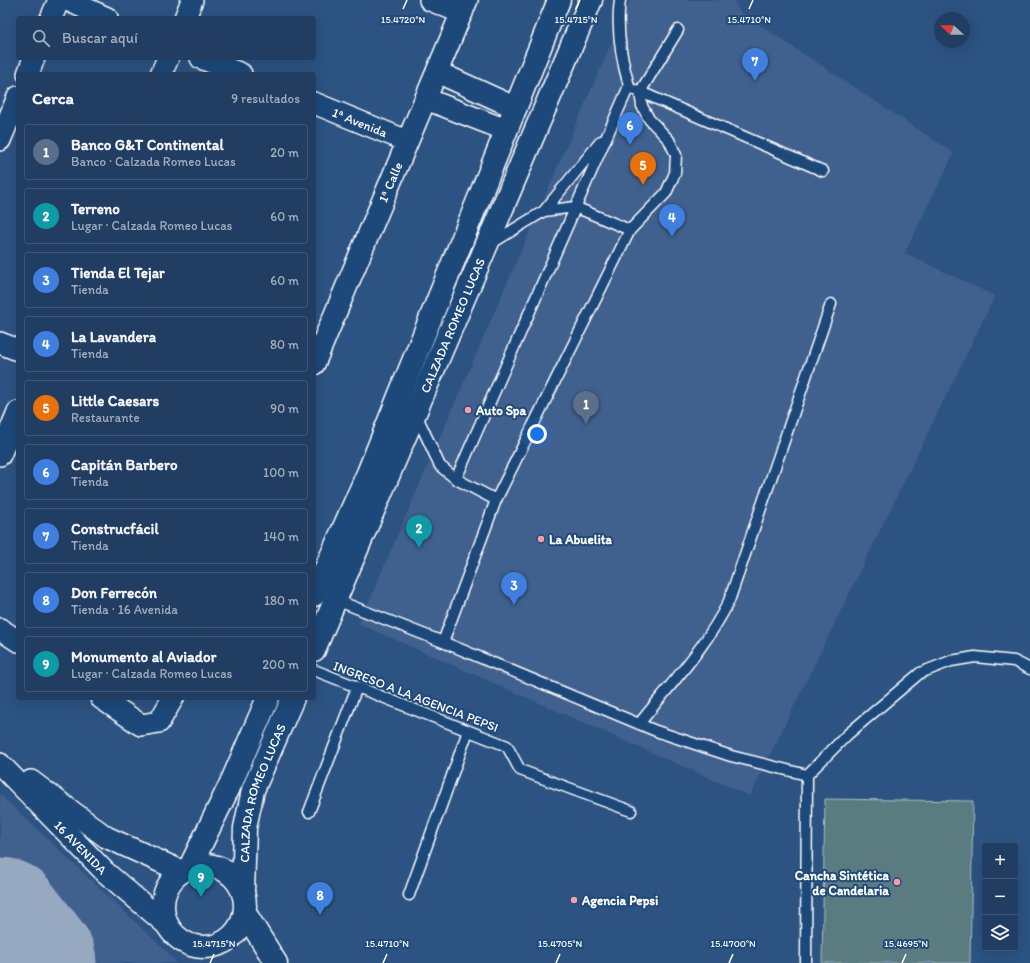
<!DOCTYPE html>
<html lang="es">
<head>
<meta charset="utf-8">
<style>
	body { margin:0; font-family:Itim,sans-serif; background:#2d496b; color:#f1f3f6 }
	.controls { position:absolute; right:12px; bottom:12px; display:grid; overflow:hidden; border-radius:4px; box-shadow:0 4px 16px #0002 }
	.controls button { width:36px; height:36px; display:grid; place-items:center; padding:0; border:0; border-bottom:1px solid #3e5777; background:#213e62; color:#f1f3f6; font:20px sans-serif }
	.compass { position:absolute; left:934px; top:12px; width:36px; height:36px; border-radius:50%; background:#213e62; box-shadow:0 4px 16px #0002; rotate:291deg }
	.you { position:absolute; left:537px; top:434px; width:14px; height:14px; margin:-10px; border:3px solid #fff; border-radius:50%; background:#1a73e8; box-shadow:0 0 0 6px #1a73e833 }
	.badge { display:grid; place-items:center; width:26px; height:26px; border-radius:50%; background:#95b2f1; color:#fff; font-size:13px; font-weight:700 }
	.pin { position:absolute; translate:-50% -33px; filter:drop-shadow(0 1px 2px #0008) }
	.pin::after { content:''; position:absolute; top:21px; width:14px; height:12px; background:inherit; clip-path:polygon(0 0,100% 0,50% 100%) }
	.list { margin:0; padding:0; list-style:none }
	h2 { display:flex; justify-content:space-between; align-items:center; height:52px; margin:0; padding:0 16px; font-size:17px }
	h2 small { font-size:13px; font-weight:400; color:#a2aebe }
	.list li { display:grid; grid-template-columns:26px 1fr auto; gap:12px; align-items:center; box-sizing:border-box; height:56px; margin:0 8px 8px; padding:0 8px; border:1px solid #3e5777; border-radius:4px }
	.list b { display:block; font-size:15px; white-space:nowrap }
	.list p { margin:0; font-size:13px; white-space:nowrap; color:#a2aebe }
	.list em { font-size:13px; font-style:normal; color:#a2aebe }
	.icon { flex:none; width:22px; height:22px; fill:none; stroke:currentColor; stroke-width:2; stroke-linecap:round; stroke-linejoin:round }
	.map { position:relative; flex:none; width:1030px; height:963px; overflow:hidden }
	.search { position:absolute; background:#213e62; box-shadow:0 4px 16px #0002; left:16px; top:16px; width:300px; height:44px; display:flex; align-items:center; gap:10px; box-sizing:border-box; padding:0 14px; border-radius:4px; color:#a2aebe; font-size:15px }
	.panel { position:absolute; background:#213e62; box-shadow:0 4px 16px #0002; left:16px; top:72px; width:300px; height:628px; border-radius:4px }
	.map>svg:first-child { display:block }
	.built { fill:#40608e }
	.green { fill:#5a7c81; stroke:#acbec0 }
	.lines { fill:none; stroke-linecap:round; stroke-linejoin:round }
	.runway { stroke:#96a9c0; stroke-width:131 }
	.lane-casing { stroke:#fff; stroke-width:13 }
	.street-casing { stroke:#fff; stroke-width:24 }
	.secondary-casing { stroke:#fff; stroke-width:25 }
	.lane { stroke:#1f4a7a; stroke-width:10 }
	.street { stroke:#1f4a7a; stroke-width:21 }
	.secondary { stroke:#1f4a7a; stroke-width:22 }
	.ticks { fill:none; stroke:#fff; stroke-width:1.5 }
	.poi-dot { fill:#ff9aa2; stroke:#1f4a7a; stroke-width:1.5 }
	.labels { text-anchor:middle; stroke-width:4; stroke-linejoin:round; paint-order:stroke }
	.street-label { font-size:13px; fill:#fff; stroke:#1f4a7a }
	.poi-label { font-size:13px; font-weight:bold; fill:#fff; stroke:#1f4a7a; text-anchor:start }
	.ticks-label { font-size:10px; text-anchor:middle; fill:#fff; stroke:#1f4a7a; stroke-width:4; stroke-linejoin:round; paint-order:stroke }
</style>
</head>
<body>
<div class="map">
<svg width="1030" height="963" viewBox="0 0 1030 963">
	<rect width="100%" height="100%" fill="#2c5382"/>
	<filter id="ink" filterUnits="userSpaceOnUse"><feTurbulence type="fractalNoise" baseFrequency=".025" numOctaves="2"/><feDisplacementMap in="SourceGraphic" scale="8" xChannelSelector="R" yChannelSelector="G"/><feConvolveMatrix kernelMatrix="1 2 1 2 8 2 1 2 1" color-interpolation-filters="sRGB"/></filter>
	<g filter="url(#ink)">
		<!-- built -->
		<path class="built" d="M630,0H734L740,12L954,153L905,253L995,296L750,796L359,624Z
			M0,794L165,950L177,963H0Z"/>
		<!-- green -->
		<path class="green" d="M825,799L973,801L970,963H822Z"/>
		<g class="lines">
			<!-- runway -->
			<path class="runway" d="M0,923L31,963"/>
			<defs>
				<path id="lane" d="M636,90L823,171
					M544,211L601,141
					M492,243L544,211L575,207L630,230
					M416,414L440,466L456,479L496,500
					M456,479L629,86C621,58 616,29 620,0
					M336,600L443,642L656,731L731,756L807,775
					M443,642L496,500L630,230L666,193L675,173L676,155L669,140L649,119L642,106L640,92L678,30
					M314,670L507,746L520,770L631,811
					M639,724C670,685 707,646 729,601L831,304
					M807,775L848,734L920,673L951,661L975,657L1014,661L1030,669
					M309,812L357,687
					M409,895L468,731
					M806,963L807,775"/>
				<g id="street">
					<path d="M67,0L107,18"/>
					<path d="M430,0L462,13"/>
					<path d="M51,18L59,0"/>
					<path d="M185,18L192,0"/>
					<path d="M201,58L241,74"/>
					<path d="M437,72L516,108"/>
					<path d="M28,74L34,58"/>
					<path d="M161,74L168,58"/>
					<path d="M426,99L506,130"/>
					<path d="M314,103L407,141"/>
					<path d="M0,140L18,97"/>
					<path d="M0,343L18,350"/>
					<path d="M314,364L467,0"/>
					<path d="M0,455L18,412"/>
					<path d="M0,629L18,641"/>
					<path d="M101,698L141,725L159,722L173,698"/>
					<path id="s1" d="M0,764L105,872L167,925"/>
					<path d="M31,781L106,837L181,871"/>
				</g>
				<g id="secondary">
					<path d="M314,595L368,473L559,0"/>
					<path id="s2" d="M314,650L591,0"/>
					<circle cx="204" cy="906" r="41"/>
					<path d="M190,867L231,783L268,698"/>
					<path id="s3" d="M243,892L245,828L253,790L293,698"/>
					<path d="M245,913L276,963"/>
				</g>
			</defs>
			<!-- lane casing -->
			<use href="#lane" class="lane-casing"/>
			<!-- street casing -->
			<use href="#street" class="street-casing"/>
			<!-- secondary casing -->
			<use href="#secondary" class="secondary-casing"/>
			<!-- lane -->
			<use href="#lane" class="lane"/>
			<!-- street -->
			<use href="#street" class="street"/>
			<!-- secondary -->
			<use href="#secondary" class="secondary"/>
		</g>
	</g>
	<!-- ticks -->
	<path class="ticks" d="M403,9L407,0M576,9L580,0M749,9L753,0M210,963L214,954M383,963L387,954M556,963L560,954M729,963L733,954M902,963L906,954"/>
	<!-- markers -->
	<g class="poi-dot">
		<circle cx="468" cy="410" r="4"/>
		<circle cx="541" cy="539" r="4"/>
		<circle cx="897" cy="882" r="4"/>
		<circle cx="574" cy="900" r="4"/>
	</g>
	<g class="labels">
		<!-- street labels -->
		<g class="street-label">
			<text transform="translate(360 122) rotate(22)" y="5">1ª Avenida</text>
			<text transform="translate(390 182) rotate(-67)" y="5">1ª Calle</text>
			<text dy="5" stroke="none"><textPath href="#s2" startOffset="353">CALZADA ROMEO LUCAS</textPath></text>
			<text transform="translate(416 696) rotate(21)" y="5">INGRESO A LA AGENCIA PEPSI</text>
			<text dy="5" stroke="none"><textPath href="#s3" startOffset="102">CALZADA ROMEO LUCAS</textPath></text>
			<text dy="5" stroke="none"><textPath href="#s1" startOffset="116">16 AVENIDA</textPath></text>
		</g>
		<!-- poi labels -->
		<g class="poi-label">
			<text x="476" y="415">Auto Spa</text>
			<text x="549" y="544">La Abuelita</text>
			<text x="889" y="880" text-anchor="end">Cancha Sintética<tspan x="889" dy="15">de Candelaria</tspan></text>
			<text x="582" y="905">Agencia Pepsi</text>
		</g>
	</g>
	<g class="ticks-label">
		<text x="403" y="23">15.4720°N</text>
		<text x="576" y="23">15.4715°N</text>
		<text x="749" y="23">15.4710°N</text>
		<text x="214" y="947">15.4715°N</text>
		<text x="387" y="947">15.4710°N</text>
		<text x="560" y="947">15.4705°N</text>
		<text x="733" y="947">15.4700°N</text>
		<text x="906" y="947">15.4695°N</text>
	</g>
</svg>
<div class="controls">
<button>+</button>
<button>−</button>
<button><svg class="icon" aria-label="layers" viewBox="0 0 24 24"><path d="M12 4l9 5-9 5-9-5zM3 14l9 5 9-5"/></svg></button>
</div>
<svg class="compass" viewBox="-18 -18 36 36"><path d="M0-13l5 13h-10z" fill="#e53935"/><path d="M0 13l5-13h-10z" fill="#a2aebe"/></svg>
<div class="you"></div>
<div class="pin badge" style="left:586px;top:424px;background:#5c6f8a">1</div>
<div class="pin badge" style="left:419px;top:548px;background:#0f9aa8">2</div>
<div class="pin badge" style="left:514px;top:605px;background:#3f7fe0">3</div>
<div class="pin badge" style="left:672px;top:237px;background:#3f7fe0">4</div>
<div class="pin badge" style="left:643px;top:185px;background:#e8710a">5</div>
<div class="pin badge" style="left:630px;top:145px;background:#3f7fe0">6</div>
<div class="pin badge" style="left:755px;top:81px;background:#3f7fe0">7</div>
<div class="pin badge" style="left:320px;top:915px;background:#3f7fe0">8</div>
<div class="pin badge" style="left:201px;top:897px;background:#0f9aa8">9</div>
<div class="search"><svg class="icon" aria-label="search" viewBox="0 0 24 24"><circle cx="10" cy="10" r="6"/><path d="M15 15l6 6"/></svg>Buscar aquí</div>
<section class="panel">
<h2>Cerca<small>9 resultados</small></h2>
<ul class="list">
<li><span class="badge" style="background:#5c6f8a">1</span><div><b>Banco G&amp;T Continental</b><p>Banco · Calzada Romeo Lucas</p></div><em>20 m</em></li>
<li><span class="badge" style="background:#0f9aa8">2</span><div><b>Terreno</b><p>Lugar · Calzada Romeo Lucas</p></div><em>60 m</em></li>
<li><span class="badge" style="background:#3f7fe0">3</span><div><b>Tienda El Tejar</b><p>Tienda</p></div><em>60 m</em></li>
<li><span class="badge" style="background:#3f7fe0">4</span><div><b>La Lavandera</b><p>Tienda</p></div><em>80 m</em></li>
<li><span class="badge" style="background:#e8710a">5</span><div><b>Little Caesars</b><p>Restaurante</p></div><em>90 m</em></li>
<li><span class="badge" style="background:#3f7fe0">6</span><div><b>Capitán Barbero</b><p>Tienda</p></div><em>100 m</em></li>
<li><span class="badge" style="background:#3f7fe0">7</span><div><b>Construcfácil</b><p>Tienda</p></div><em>140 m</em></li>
<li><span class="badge" style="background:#3f7fe0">8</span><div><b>Don Ferrecón</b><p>Tienda · 16 Avenida</p></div><em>180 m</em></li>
<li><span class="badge" style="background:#0f9aa8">9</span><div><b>Monumento al Aviador</b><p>Lugar · Calzada Romeo Lucas</p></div><em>200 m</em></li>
</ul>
</section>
</div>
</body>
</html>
